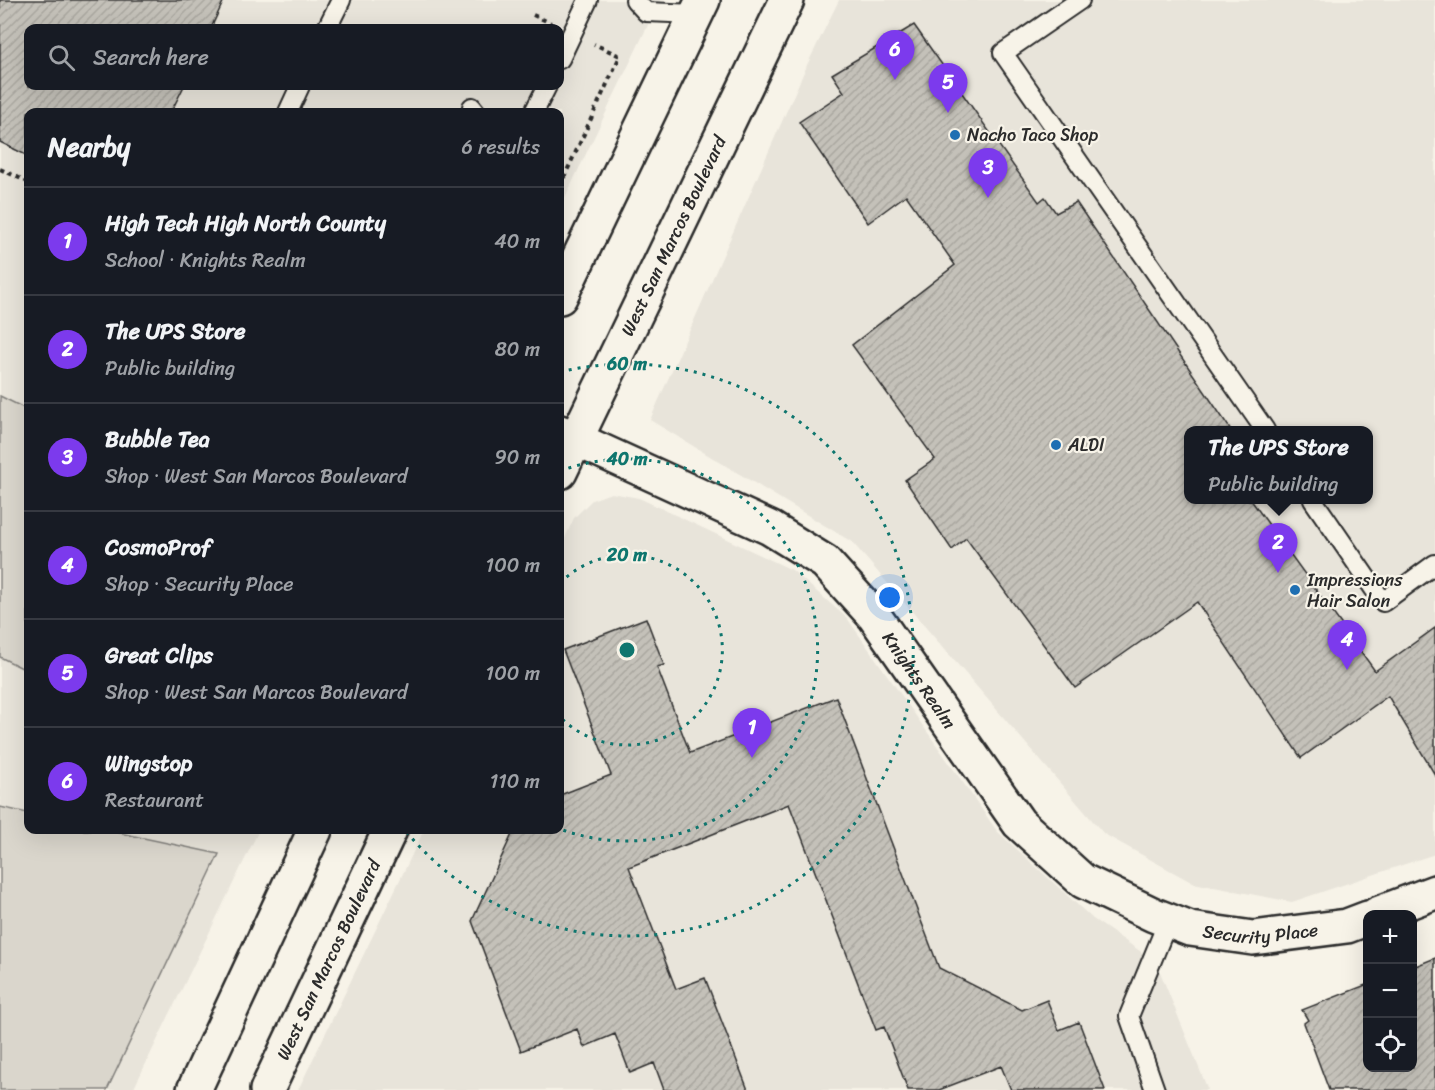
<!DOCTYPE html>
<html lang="en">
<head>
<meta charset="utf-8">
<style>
	body { margin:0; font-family:Sriracha,sans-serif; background:#20242c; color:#f1f3f6 }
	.controls { position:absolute; right:18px; bottom:18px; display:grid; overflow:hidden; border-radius:12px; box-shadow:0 6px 24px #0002 }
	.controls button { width:54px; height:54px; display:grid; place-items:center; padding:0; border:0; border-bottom:2px solid #363941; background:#171b24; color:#f1f3f6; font:30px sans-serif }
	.you { position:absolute; left:890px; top:598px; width:21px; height:21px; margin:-15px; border:4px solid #fff; border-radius:50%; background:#1a73e8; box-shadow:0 0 0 9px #1a73e833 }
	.badge { display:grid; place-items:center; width:39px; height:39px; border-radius:50%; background:#7c3aed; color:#fff; font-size:20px; font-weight:700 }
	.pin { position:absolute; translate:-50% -50px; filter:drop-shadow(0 2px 3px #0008) }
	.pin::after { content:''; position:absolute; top:32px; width:21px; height:18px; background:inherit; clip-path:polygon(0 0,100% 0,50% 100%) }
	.popup { position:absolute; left:1184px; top:426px; width:189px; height:78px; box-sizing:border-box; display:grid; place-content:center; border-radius:12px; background:#171b24; filter:drop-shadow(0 2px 4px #0005); font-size:20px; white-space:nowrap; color:#9ea1a6 }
	.popup b { font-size:22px; color:#f1f3f6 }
	.popup::after { content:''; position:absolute; left:50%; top:100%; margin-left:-12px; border:12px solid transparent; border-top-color:#171b24 }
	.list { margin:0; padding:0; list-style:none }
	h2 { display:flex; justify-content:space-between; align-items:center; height:78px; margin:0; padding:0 24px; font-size:26px }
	h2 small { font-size:20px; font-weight:400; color:#9ea1a6 }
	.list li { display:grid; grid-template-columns:39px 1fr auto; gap:18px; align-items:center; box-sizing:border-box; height:108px; padding:0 24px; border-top:2px solid #363941 }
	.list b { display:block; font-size:22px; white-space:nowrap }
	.list p { margin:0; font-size:20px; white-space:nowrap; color:#9ea1a6 }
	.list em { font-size:20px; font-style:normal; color:#9ea1a6 }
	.icon { flex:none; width:33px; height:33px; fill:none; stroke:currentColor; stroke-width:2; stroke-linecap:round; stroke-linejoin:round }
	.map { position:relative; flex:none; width:1435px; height:1090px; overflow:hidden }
	.search { position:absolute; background:#171b24; box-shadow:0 6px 24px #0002; left:24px; top:24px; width:540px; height:66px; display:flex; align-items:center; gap:15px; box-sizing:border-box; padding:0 21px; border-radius:12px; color:#9ea1a6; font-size:22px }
	.panel { position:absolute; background:#171b24; box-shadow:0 6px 24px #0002; left:24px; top:108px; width:540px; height:726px; border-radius:12px }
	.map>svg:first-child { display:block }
	.built { fill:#e8e4da; fill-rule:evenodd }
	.grass { fill:#dad6cc; stroke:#82807c; stroke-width:1.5 }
	.building { fill:url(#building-hatch); stroke:#2b2b2b; stroke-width:1.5 }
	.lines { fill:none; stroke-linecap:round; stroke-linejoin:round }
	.lane-casing { stroke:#2b2b2b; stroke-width:22 }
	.street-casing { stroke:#2b2b2b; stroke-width:38 }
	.primary-casing { stroke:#2b2b2b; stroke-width:38 }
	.path { stroke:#2b2b2b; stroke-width:4; stroke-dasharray:4.5 4.5; stroke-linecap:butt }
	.lane { stroke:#f7f3e8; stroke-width:18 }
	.street { stroke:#f7f3e8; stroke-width:33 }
	.primary { stroke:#f7f3e8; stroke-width:33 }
	.ring { fill:none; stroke:#0f766e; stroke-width:3; stroke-dasharray:3 6 }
	.poi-dot { fill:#1f6fb2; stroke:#f7f3e8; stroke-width:2 }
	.labels { text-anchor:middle; stroke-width:4.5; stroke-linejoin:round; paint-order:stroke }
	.poi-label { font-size:18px; fill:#2b2b2b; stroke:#f7f3e8; text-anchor:start }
	.street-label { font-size:18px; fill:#2b2b2b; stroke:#f7f3e8 }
	.centre { fill:#0f766e; stroke:#f7f3e8; stroke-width:3 }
	.ring-label { font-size:18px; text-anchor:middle; font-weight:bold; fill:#0f766e; stroke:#f7f3e8; stroke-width:4.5; stroke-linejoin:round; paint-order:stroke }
</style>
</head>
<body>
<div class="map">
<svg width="1435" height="1090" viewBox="0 0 1435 1090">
	<defs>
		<pattern id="building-hatch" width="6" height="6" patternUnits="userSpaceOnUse" patternTransform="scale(1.5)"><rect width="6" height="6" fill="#c4c1b9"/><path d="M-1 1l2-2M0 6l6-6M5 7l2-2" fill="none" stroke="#a9a69f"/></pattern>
	</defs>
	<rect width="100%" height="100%" fill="#f7f3e8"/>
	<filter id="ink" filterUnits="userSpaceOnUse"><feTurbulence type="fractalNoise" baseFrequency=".0167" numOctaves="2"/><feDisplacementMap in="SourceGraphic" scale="12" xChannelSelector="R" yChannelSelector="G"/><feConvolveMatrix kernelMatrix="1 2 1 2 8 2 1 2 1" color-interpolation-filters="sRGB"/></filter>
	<g filter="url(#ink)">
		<!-- built -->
		<path class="built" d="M0,0H660L560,208V112H28V830H259L133,1090H0ZM28,28H560V86H28Z
			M839,0H1435V854L1292,902L1193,883L1104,834L852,542L650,420L807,65ZM1188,430H1368V500H1188Z
			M611,493L639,498L792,570L847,618L997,831L1093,919L1156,962L1208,1090H298L424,830H560V549L574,518L592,500Z"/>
		<!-- grass -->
		<path class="grass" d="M0,396L28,410V671L0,657Z
			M0,807L28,813V830H106L219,854L107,1090H0Z"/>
		<!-- building -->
		<path class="building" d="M0,0H224L211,28H28V86H184L171,112H28V156L0,142Z
			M914,25L1039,202L1045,197L1056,213L1076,202L1231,430H1188V500H1251L1375,671L1435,628V775L1388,696L1301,758L1197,602L1075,688L966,538L952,550L905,480L935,459L852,345L955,265L906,195L868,223L799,122L844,92L832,74Z
			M646,618L664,665L657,667L690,753L836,697L939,968L1022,1010L1047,1000L1059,1030L1079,1022L1105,1090H1011L1001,1066L939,1090H908L884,1027L876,1030L789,804L629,867L676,989L705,978L748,1090H664L654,1063L630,1073L615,1034L584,1047L577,1029L521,1051L472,921L514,830H560V795L611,775L563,650Z
			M1435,958V1090H1329L1304,1023L1308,1020L1302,1010L1368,984V1068H1413V967Z"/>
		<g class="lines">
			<defs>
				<path id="lane" d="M635,0L646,12L696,14
					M1080,0L1003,53L1265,430
					M327,28L341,0
					M560,59L588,0
					M472,107L476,112
					M288,112L300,86
					M534,112L547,86
					M1313,500L1383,602L1435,564
					M1155,1090L1129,1016L1168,921"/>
				<g id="street">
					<path id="s1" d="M560,432L770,528L825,562L875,617L1019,823L1083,881L1154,915L1190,929L1253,938L1347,926L1368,918"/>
					<path d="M1377,914L1435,892"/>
				</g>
				<g id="primary">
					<path d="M560,297L703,0"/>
					<path id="s2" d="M560,472L787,0"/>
					<path d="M194,1090L315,830"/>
					<path id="s3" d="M267,1090L390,830"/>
				</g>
			</defs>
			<!-- lane casing -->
			<use href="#lane" class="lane-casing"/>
			<!-- street casing -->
			<use href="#street" class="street-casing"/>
			<!-- primary casing -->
			<use href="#primary" class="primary-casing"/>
			<!-- path -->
			<path class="path" d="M533,15L551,23
				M0,169L28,182
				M560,186L620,56L594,44"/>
			<!-- lane -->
			<use href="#lane" class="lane"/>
			<!-- street -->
			<use href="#street" class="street"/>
			<!-- primary -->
			<use href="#primary" class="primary"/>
		</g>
	</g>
	<!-- distance rings -->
	<g class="ring">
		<path d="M560 583A95 95 0 1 1 560 717"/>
		<path d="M560 471A191 191 0 1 1 560 829"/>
		<path d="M560 372A286 286 0 1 1 405 830"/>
	</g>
	<!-- markers -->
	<g class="poi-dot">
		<circle cx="955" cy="135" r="6"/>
		<circle cx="1056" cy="445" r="6"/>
		<circle cx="1295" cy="590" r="6"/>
	</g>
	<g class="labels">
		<!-- poi labels -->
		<g class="poi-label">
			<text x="967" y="141">Nacho Taco Shop</text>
			<text x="1068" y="451">ALDI</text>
			<text x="1307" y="586">Impressions<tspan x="1307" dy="21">Hair Salon</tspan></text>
		</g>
		<!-- street labels -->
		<g class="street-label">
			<text dy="6" stroke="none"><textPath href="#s2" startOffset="262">West San Marcos Boulevard</textPath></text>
			<text dy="6" stroke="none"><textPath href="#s1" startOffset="447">Knights Realm</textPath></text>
			<text dy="6" stroke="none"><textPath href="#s1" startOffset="896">Security Place</textPath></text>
			<text dy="6" stroke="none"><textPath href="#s3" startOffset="144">West San Marcos Boulevard</textPath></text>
		</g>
	</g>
	<circle cx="627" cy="650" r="9" class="centre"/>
	<g class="ring-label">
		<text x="627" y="370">60 m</text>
		<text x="627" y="465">40 m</text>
		<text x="627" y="561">20 m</text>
	</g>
</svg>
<div class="controls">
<button>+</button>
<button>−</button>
<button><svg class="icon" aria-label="locate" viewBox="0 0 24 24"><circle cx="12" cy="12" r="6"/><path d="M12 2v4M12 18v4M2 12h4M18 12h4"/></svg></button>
</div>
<div class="you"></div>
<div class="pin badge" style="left:752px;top:758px">1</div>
<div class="pin badge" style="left:1278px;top:573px">2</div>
<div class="popup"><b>The UPS Store</b>Public building</div>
<div class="pin badge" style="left:988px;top:198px">3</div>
<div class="pin badge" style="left:1347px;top:670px">4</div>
<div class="pin badge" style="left:948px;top:113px">5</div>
<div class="pin badge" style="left:895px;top:80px">6</div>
<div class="search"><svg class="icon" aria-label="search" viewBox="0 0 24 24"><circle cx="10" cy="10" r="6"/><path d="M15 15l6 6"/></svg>Search here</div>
<section class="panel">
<h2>Nearby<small>6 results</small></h2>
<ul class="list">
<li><span class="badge">1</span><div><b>High Tech High North County</b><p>School · Knights Realm</p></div><em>40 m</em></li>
<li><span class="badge">2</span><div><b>The UPS Store</b><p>Public building</p></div><em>80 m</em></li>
<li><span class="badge">3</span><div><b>Bubble Tea</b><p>Shop · West San Marcos Boulevard</p></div><em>90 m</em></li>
<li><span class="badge">4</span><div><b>CosmoProf</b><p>Shop · Security Place</p></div><em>100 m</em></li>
<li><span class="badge">5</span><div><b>Great Clips</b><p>Shop · West San Marcos Boulevard</p></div><em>100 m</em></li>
<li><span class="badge">6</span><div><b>Wingstop</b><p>Restaurant</p></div><em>110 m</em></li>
</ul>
</section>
</div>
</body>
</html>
